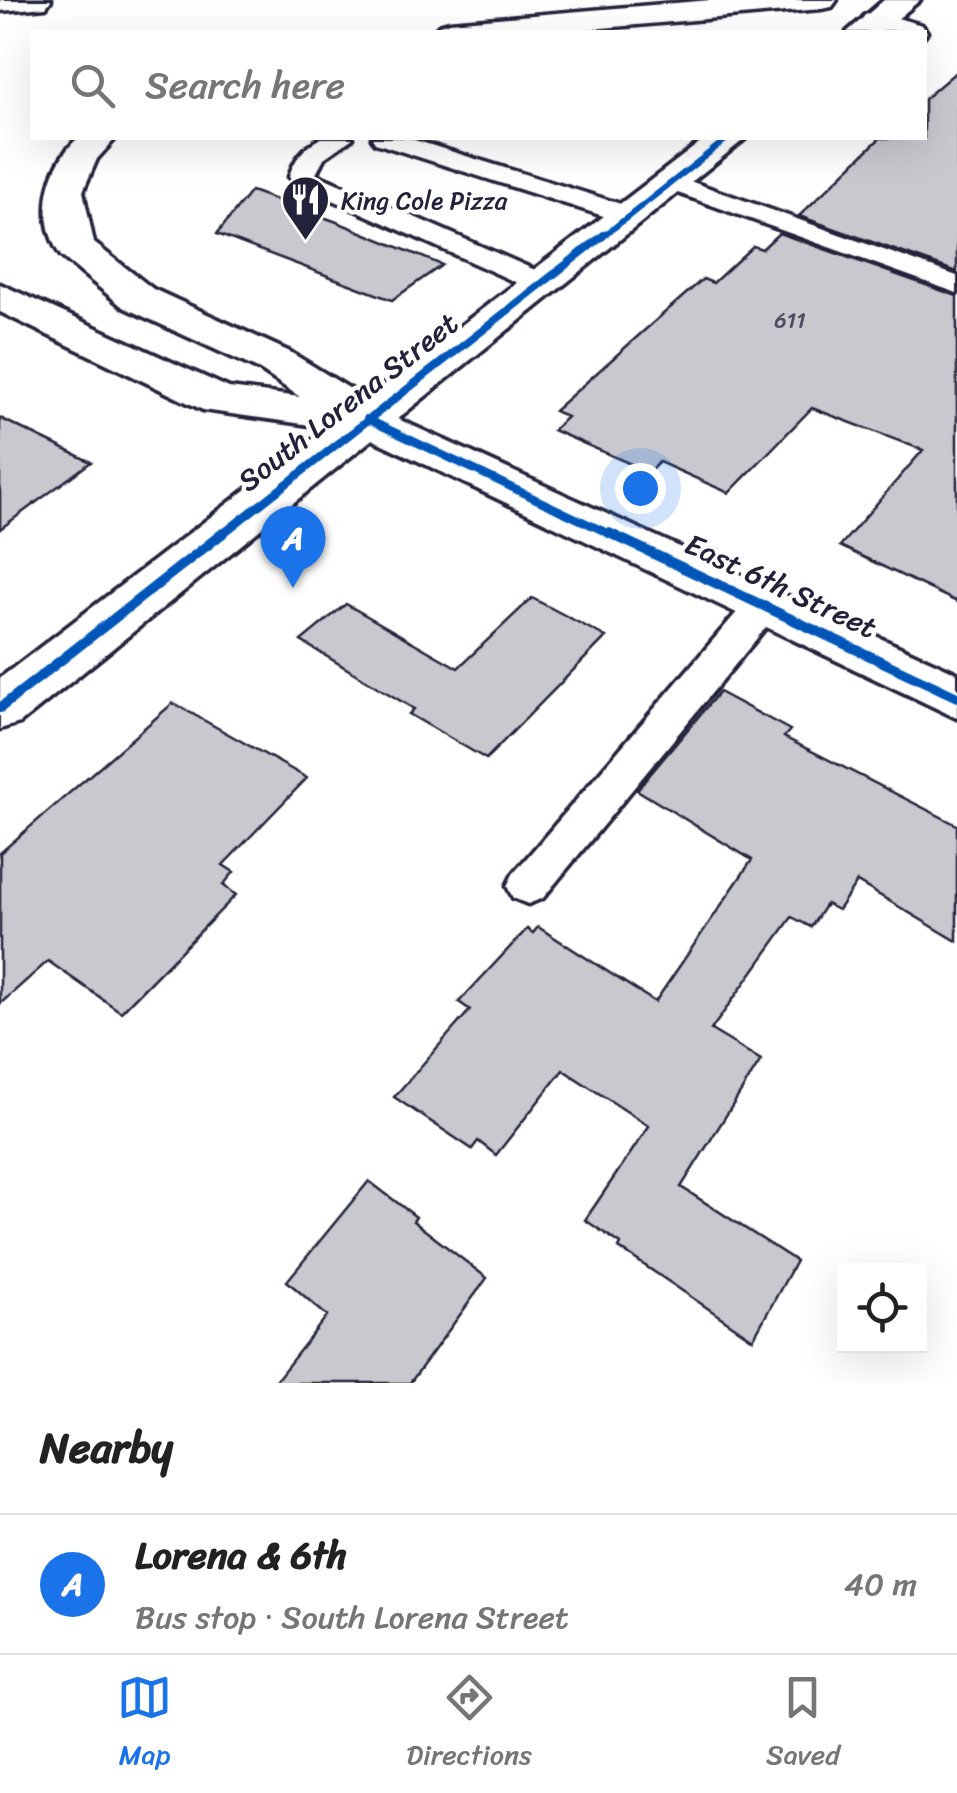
<!DOCTYPE html>
<html lang="en">
<head>
<meta charset="utf-8">
<style>
	body { margin:0; font-family:Sriracha,sans-serif; background:#f6f6f6; color:#222 }
	.controls { position:absolute; right:30px; bottom:30px; display:grid; overflow:hidden; border-radius:0px; box-shadow:0 10px 40px #0002 }
	.controls button { width:90px; height:90px; display:grid; place-items:center; padding:0; border:0; border-bottom:2px solid #e0e0e0; background:#fff; color:#222; font:50px sans-serif }
	.you { position:absolute; left:640px; top:488px; width:35px; height:35px; margin:-25px; border:8px solid #fff; border-radius:50%; background:#1a73e8; box-shadow:0 0 0 15px #1a73e833 }
	.badge { display:grid; place-items:center; width:65px; height:65px; border-radius:50%; background:#1a73e8; color:#fff; font-size:32px; font-weight:700 }
	.pin { position:absolute; translate:-50% -82px; filter:drop-shadow(0 2px 5px #0008) }
	.pin::after { content:''; position:absolute; top:52px; width:35px; height:30px; background:inherit; clip-path:polygon(0 0,100% 0,50% 100%) }
	.list { margin:0; padding:0; list-style:none }
	h2 { display:flex; justify-content:space-between; align-items:center; height:130px; margin:0; padding:0 40px; font-size:42px }
	h2 small { font-size:32px; font-weight:400; color:#767676 }
	.list li { display:grid; grid-template-columns:65px 1fr auto; gap:30px; align-items:center; box-sizing:border-box; height:140px; padding:0 40px; border-top:2px solid #e0e0e0 }
	.list b { display:block; font-size:38px; white-space:nowrap }
	.list p { margin:0; font-size:32px; white-space:nowrap; color:#767676 }
	.list em { font-size:32px; font-style:normal; color:#767676 }
	.icon { flex:none; width:55px; height:55px; fill:none; stroke:currentColor; stroke-width:2; stroke-linecap:round; stroke-linejoin:round }
	.map { position:relative; flex:none; width:957px; height:1383px; overflow:hidden }
	.search { position:absolute; background:#fff; box-shadow:0 10px 40px #0002; left:30px; right:30px; top:30px; height:110px; display:flex; align-items:center; gap:25px; box-sizing:border-box; padding:0 35px; border-radius:0px; color:#767676; font-size:38px }
	.sheet { height:270px; background:#fff }
	nav { display:flex; justify-content:space-around; align-items:center; box-sizing:border-box; height:140px; border-top:2px solid #e0e0e0; background:#fff; font-size:28px; color:#767676 }
	nav a { display:grid; justify-items:center; gap:5px }
	nav .on { color:#1a73e8 }
	.map>svg:first-child { display:block }
	.building { fill:#c8c8cf; stroke:#22223b; stroke-width:2.5 }
	.lines { fill:none; stroke-linecap:round; stroke-linejoin:round }
	.lane-casing { stroke:#22223b; stroke-width:7 }
	.street-casing { stroke:#22223b; stroke-width:7 }
	.secondary-casing { stroke:#22223b; stroke-width:7 }
	.highway-casing { stroke:#22223b; stroke-width:7 }
	.lane { fill:#fff; fill-rule:evenodd }
	.street { fill:#fff; fill-rule:evenodd }
	.secondary { fill:#fff; fill-rule:evenodd }
	.highway { fill:#fff; fill-rule:evenodd }
	.cycleway-far2-casing { stroke:#fff; stroke-width:10 }
	.cycleway-far1-casing { stroke:#fff; stroke-width:12 }
	.cycleway-casing { stroke:#fff; stroke-width:16 }
	.cycleway-far2 { stroke:#0057b8; stroke-width:6 }
	.cycleway-far1 { stroke:#0057b8; stroke-width:8 }
	.cycleway { stroke:#0057b8; stroke-width:10 }
	.labels { text-anchor:middle; stroke-width:9; stroke-linejoin:round; paint-order:stroke }
	.far-number-label { font-size:22px; fill:#4c4c60 }
	.far-poi-label { font-size:25px; fill:#22223b; stroke:#fff; text-anchor:start }
	.street-label { font-size:30px; fill:#22223b; stroke:#fff }
</style>
</head>
<body>
<div class="map">
<svg width="957" height="1383" viewBox="0 0 957 1383">
	<rect width="100%" height="100%" fill="#fff"/>
	<filter id="ink" filterUnits="userSpaceOnUse"><feTurbulence type="fractalNoise" baseFrequency=".01" numOctaves="2"/><feDisplacementMap in="SourceGraphic" scale="20" xChannelSelector="R" yChannelSelector="G"/><feConvolveMatrix kernelMatrix="1 2 1 2 8 2 1 2 1" color-interpolation-filters="sRGB"/></filter>
	<g filter="url(#ink)">
		<!-- building -->
		<path class="building" d="M957,71V272L799,216L880,138H924V99Z
			M251,191L337,222L442,265L392,300L217,234Z
			M779,233L957,296V602L840,546L923,450L812,408L729,493L659,462L649,472L553,430L567,417L554,411L646,329L703,279L713,283L753,246L762,249Z
			M0,418L91,462L0,529Z
			M532,598L606,637L486,759L409,714L414,709L301,641L346,604L458,668Z
			M719,692L790,730L784,737L957,825V941L857,882L838,910L826,904L811,927L792,917L711,1030L761,1060L681,1187L796,1261L753,1339L619,1248L621,1244L585,1220L649,1126L563,1070L496,1155L478,1141L472,1149L394,1097L470,1010L459,1002L527,929L533,933L538,927L655,1002L752,860L637,790Z
			M173,703L307,778L223,865L234,872L223,885L236,895L121,1012L48,961L0,1004V853Z
			M369,1181L416,1217L413,1221L487,1278L410,1383H274L327,1316L287,1281Z"/>
		<g class="lines">
			<defs>
				<path id="lane" d="M321,138H353L324,158L316,174L551,277L555,283L551,289H531L293,182L289,177C294,159 305,146 321,138Z
					M372,138H408L637,209L641,215L637,221H619L375,143Z
					M670,174L957,276V293L661,187L657,182L661,177Z
					M763,594L776,597L781,606L776,615L543,898L528,904L513,898L507,886L513,874L750,597Z"/>
				<path id="street" d="M876,12L922,25L927,32L924,36V32L865,29L860,22L865,15Z
					M367,405L957,673V718L351,429L344,419L351,409Z"/>
				<path id="secondary" d="M884,0H920L882,32H847Z
					M706,138H746L20,723L0,729V678Z"/>
				<path id="highway" d="M0,0H51L46,7L0,11Z
					M711,0H837L832,7L821,9L556,32H434L439,25L450,22Z
					M78,138H116L97,159L83,191L94,243L153,289L290,352L383,409L390,419L383,429L367,433L203,410L0,312V284L229,388L300,397L260,370L123,307L61,256C36,220 46,167 78,138Z"/>
			</defs>
			<!-- lane casing -->
			<use href="#lane" class="lane-casing"/>
			<!-- street casing -->
			<use href="#street" class="street-casing"/>
			<!-- secondary casing -->
			<use href="#secondary" class="secondary-casing"/>
			<!-- highway casing -->
			<use href="#highway" class="highway-casing"/>
			<!-- lane -->
			<use href="#lane" class="lane"/>
			<!-- street -->
			<use href="#street" class="street"/>
			<!-- secondary -->
			<use href="#secondary" class="secondary"/>
			<!-- highway -->
			<use href="#highway" class="highway"/>
			<defs>
				<path id="cycleway-far2" d="M601,238L728,138"/>
				<path id="cycleway-far1" d="M367,419L614,536
					M220,536L604,235"/>
				<path id="cycleway" d="M609,533L957,697
					M0,708L223,533"/>
			</defs>
			<!-- cycleway-far2 casing -->
			<use href="#cycleway-far2" class="cycleway-far2-casing"/>
			<!-- cycleway-far1 casing -->
			<use href="#cycleway-far1" class="cycleway-far1-casing"/>
			<!-- cycleway casing -->
			<use href="#cycleway" class="cycleway-casing"/>
			<!-- cycleway-far2 -->
			<use href="#cycleway-far2" class="cycleway-far2"/>
			<!-- cycleway-far1 -->
			<use href="#cycleway-far1" class="cycleway-far1"/>
			<!-- cycleway -->
			<use href="#cycleway" class="cycleway"/>
		</g>
	</g>
	<!-- icons -->
	<defs>
		<symbol id="restaurant-pin" viewBox="-11 -11 22 30"><path d="M0 17L-7.5 6A9.5 9.5 0 1 1 7.5 6Z" fill="#22223b" stroke="#fff"/><path d="M-5-6h1v4h1v-4h1v4h1v-4h1v5L-1.5 .5V6h-2V.5L-5-1ZM5-6V6H3V1.5H1.5Q1.5-4 5-6Z" fill="#fff"/></symbol>
	</defs>
	<g fill-rule="evenodd">
		<use href="#restaurant-pin" x="278" y="172" width="55" height="75"/>
	</g>
	<g class="labels">
		<!-- far-number labels -->
		<g class="far-number-label">
			<text x="790" y="328">611</text>
		</g>
		<!-- far-poi labels -->
		<g class="far-poi-label">
			<text x="341" y="209">King Cole Pizza</text>
		</g>
		<!-- street labels -->
		<g class="street-label">
			<text transform="translate(348 402) rotate(-38)" y="10">South Lorena Street</text>
			<text transform="translate(781 586) rotate(25)" y="10">East 6th Street</text>
		</g>
	</g>
</svg>
<div class="controls">
<button><svg class="icon" aria-label="locate" viewBox="0 0 24 24"><circle cx="12" cy="12" r="6"/><path d="M12 2v4M12 18v4M2 12h4M18 12h4"/></svg></button>
</div>
<div class="you"></div>
<div class="pin badge" style="left:293px;top:588px">A</div>
<div class="search"><svg class="icon" aria-label="search" viewBox="0 0 24 24"><circle cx="10" cy="10" r="6"/><path d="M15 15l6 6"/></svg>Search here</div>
</div>
<section class="sheet">
<h2>Nearby<small></small></h2>
<ul class="list">
<li><span class="badge">A</span><div><b>Lorena &amp; 6th</b><p>Bus stop · South Lorena Street</p></div><em>40 m</em></li>
</ul>
</section>
<nav>
<a class="on"><svg class="icon" aria-label="map" viewBox="0 0 24 24"><path d="M3 6l6-2 6 2 6-2v14l-6 2-6-2-6 2zM9 4v14M15 6v14"/></svg>Map</a>
<a><svg class="icon" aria-label="directions" viewBox="0 0 24 24"><path d="M12 3l9 9-9 9-9-9zM9 14v-3h6M13 9l2 2-2 2"/></svg>Directions</a>
<a><svg class="icon" aria-label="saved" viewBox="0 0 24 24"><path d="M7 4h10v16l-5-4-5 4z"/></svg>Saved</a>
</nav>
</body>
</html>
